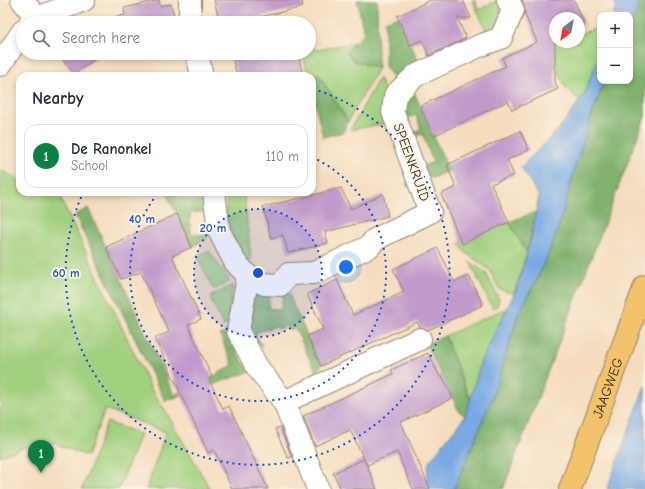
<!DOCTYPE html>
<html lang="en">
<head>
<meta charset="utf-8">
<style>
	body { margin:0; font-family:"Comic Neue",sans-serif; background:#f2f2f3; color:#1f2937 }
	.controls { position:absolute; right:12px; top:12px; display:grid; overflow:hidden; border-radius:8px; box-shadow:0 2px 6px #0003 }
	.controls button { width:36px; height:36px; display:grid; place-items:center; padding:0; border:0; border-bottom:1px solid #e0e1e3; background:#fff; color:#1f2937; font:20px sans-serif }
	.compass { position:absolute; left:549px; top:12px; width:36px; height:36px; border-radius:50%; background:#fff; box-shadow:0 2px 6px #0003; rotate:212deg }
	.you { position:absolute; left:346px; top:267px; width:14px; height:14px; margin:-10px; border:3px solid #fff; border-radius:50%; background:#1a73e8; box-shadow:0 0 0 6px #1a73e833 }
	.badge { display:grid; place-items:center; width:26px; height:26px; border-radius:50%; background:#0b8043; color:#fff; font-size:13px; font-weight:700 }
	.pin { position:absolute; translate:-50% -33px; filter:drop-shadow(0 1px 2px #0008) }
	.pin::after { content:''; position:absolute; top:21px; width:14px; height:12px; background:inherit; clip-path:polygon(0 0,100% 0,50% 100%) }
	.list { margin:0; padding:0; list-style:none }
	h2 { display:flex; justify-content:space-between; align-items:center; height:52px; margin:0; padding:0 16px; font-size:17px }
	h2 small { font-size:13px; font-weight:400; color:#747a83 }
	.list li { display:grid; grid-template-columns:26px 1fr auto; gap:12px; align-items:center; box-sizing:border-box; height:64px; margin:0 8px 8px; padding:0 8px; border:1px solid #e0e1e3; border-radius:12px }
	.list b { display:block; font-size:15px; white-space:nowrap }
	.list p { margin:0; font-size:13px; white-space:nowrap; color:#747a83 }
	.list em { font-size:13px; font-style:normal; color:#747a83 }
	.icon { flex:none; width:22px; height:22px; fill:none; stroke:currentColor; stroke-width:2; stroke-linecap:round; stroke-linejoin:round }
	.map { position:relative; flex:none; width:645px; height:489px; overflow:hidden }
	.search { position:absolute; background:#fff; box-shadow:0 2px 6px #0003; left:16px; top:16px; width:300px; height:44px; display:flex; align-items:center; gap:10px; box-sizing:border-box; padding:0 14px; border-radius:22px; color:#747a83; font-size:15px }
	.panel { position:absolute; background:#fff; box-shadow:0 2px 6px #0003; left:16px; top:72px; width:300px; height:124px; border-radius:12px }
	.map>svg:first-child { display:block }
	.green { fill:#a1d07f; stroke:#6e7d4e }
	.forest { fill:#80b26e; stroke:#5e6e46 }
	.water { fill:#78a9e3; stroke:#5a6a80 }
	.building { fill:#c09acb }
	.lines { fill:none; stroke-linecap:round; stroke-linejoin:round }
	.minor-casing { stroke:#98836e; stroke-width:24 }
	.major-casing { stroke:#98836e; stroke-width:24 }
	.minor { stroke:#fff; stroke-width:22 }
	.major { stroke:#f2c36a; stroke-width:22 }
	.ring { fill:none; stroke:#1d4ed8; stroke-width:2; stroke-dasharray:2 4 }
	.labels { text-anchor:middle; stroke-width:4; stroke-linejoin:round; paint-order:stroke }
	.street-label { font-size:14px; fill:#3b2a1e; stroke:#fcf5e5 }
	.centre { fill:#1d4ed8; stroke:#fcf5e5; stroke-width:2 }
	.ring-label { font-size:12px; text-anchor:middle; font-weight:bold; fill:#1d4ed8; stroke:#fcf5e5; stroke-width:4; stroke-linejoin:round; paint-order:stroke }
</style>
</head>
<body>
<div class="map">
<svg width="645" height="489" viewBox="0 0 645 489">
	<rect width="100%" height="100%" fill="#fcf5e5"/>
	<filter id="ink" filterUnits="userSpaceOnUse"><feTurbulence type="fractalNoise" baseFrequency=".025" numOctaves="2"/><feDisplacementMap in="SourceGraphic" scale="8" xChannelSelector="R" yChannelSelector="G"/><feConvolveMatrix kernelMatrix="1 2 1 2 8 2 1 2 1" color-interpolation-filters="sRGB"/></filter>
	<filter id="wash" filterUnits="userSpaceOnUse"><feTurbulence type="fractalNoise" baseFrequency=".012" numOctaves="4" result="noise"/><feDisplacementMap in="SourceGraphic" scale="16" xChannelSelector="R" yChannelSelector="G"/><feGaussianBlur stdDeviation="0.9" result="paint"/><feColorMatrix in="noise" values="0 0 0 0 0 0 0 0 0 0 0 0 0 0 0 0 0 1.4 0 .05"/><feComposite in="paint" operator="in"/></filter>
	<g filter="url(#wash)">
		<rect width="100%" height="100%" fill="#f4dcbd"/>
		<!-- green -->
		<path class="green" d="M472,0H475L479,10L498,0C502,9 503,21 496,29C495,31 490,32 488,34Z
			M597,28L600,29V53L584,95L580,101L566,88L546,44L555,42H579V34Z
			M355,42L346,52L354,61L378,68L348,121L319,75L307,71L302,53H309V45L317,50Z
			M379,78L384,89L386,97L382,109L387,123L350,130Z
			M0,170L20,180V192H51L59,195L151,389L165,410L210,489H146L166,432L105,409L87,456L45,440L0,456Z
			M226,192H244L251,260L247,263H243L226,217Z
			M509,222L527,253L514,294L499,289L489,269L466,253L459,244Z
			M209,251L230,281L215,289L212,287L197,256Z
			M470,262L486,273L499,299L497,306L493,309Z
			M233,285L227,325L223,326L210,297Z
			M502,310H506L482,359L470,400L445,336Z
			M107,422L140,434L119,489H82Z"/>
		<!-- forest -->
		<path class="forest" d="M357,0H377L378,68L354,61L346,52L364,33Z
			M641,0H645V117L503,489H454L492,398L518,315L541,271L556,235L584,138L604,81H630V28Z
			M397,17L420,64L398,84L385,66V21Z
			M307,71L319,75L348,121L343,132L323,137L312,91V76H308Z
			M414,92L449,171L432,178L428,177L421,167L433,162L423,134L411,138L409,133L421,129L416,115L404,119L405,100Z
			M166,192H205L207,209L203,212L190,213L191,234L206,235L207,238L192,247Z
			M88,208L174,395L212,377L233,365L220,335L228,331L237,352L249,372L165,401L75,215Z
			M536,212L527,253L509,222Z
			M262,292H270L268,308L281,310L283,294L289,293L294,307L321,366L316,372L295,328L289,331L286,326L278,329L277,326L255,333L262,346C259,346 257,344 254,342C242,331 250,311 253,297Z
			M445,336L470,400L465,416L459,411L426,344Z"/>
		<!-- water -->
		<path class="water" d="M614,0H641L630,28V15H613L616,5Z
			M600,53V81H604L584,138L556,235L541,271L518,315L492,398L454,489H425L429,462L465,416L482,359L516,290L531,239L539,196L521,167L559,129L584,95Z
			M645,386V489H607Z"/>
		<g id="blocks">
			<!-- building -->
			<path class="building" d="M159,0L160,6L171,4L176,23H115L114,17L125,15L124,8Z
				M214,0H302L303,7L234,23H220Z
				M431,0H463L471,18H457L466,38L429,56L422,40L410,45L397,16Z
				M522,0H574L584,23L579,26V18H555V82L558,89L512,110L508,101L433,136L420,106L506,66L502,58L537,42L525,15V9Z
				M58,53H103L74,74Z
				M247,53H298L303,76H237L232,56Z
				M520,131L529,150L507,160L514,175L491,184L509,222L462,244L441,194L456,187L447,165Z
				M341,188L351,209L383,194L388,216L325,232L328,243L288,253L283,235L271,238L263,207Z
				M177,214L192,247L172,256L201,319L188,325L212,377L209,379L223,409L229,406L268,489H232L214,450L208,453L155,338L169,332L141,272L121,279L106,247Z
				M438,248L454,282L469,276L483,305L428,330L420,327L417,322L321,366L307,336L323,329L307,294L337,280L353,315L404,292L393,269Z
				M428,353L440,377L442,376L453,398L401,422L430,489H413L397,452L367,465L350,430L315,446L303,416L393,374L391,370Z
				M280,427L292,457L288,458L275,429Z
				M364,459L377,489H341L333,473Z"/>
		</g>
	</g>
	<g filter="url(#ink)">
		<use href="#blocks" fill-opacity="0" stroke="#98836e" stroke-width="1"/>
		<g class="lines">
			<defs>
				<path id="minor" d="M22,0L37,18
					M190,0V15L191,23
					M30,23L37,18L84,0
					M197,53L202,76
					M0,65L23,31
					M214,192L219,231L235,262L248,276L238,331L257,367L284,402L318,489
					M248,276L264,284L280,285L289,274L314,273L370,246L374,240L430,212L393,112L395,95L415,76L479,46L501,38L513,10L508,0
					M284,402L420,339"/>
				<g id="major">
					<path id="s1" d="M570,489L645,286"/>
				</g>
			</defs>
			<!-- minor casing -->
			<use href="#minor" class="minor-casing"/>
			<!-- major casing -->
			<use href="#major" class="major-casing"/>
			<!-- minor -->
			<use href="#minor" class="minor"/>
			<!-- major -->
			<use href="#major" class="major"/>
		</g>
	</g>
	<!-- distance rings -->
	<circle cx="258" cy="273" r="64" fill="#1d4ed8" fill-opacity=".12"/>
	<g class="ring">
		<circle cx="258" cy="273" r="64"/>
		<path d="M312 157A128 128 0 1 1 159 192"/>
		<path d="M313 89A192 192 0 1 1 83 193"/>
	</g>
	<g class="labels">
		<!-- street labels -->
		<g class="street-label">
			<text transform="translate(412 162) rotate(70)" y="5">SPEENKRUID</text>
			<text dy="5" stroke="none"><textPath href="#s1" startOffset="108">JAAGWEG</textPath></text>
		</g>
	</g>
	<circle cx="258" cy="273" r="6" class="centre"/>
	<g class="ring-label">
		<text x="142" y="223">40 m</text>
		<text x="213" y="232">20 m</text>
		<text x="66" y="277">60 m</text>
	</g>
</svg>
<div class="controls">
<button>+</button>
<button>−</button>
</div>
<svg class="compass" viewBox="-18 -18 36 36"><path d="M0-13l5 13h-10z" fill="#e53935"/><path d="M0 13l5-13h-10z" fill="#747a83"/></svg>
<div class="you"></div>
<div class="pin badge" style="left:41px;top:473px">1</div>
<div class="search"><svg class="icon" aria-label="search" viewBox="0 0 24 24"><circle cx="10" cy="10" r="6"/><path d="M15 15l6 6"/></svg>Search here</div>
<section class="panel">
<h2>Nearby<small></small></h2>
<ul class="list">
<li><span class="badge">1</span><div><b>De Ranonkel</b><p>School</p></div><em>110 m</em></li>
</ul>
</section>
</div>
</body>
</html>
